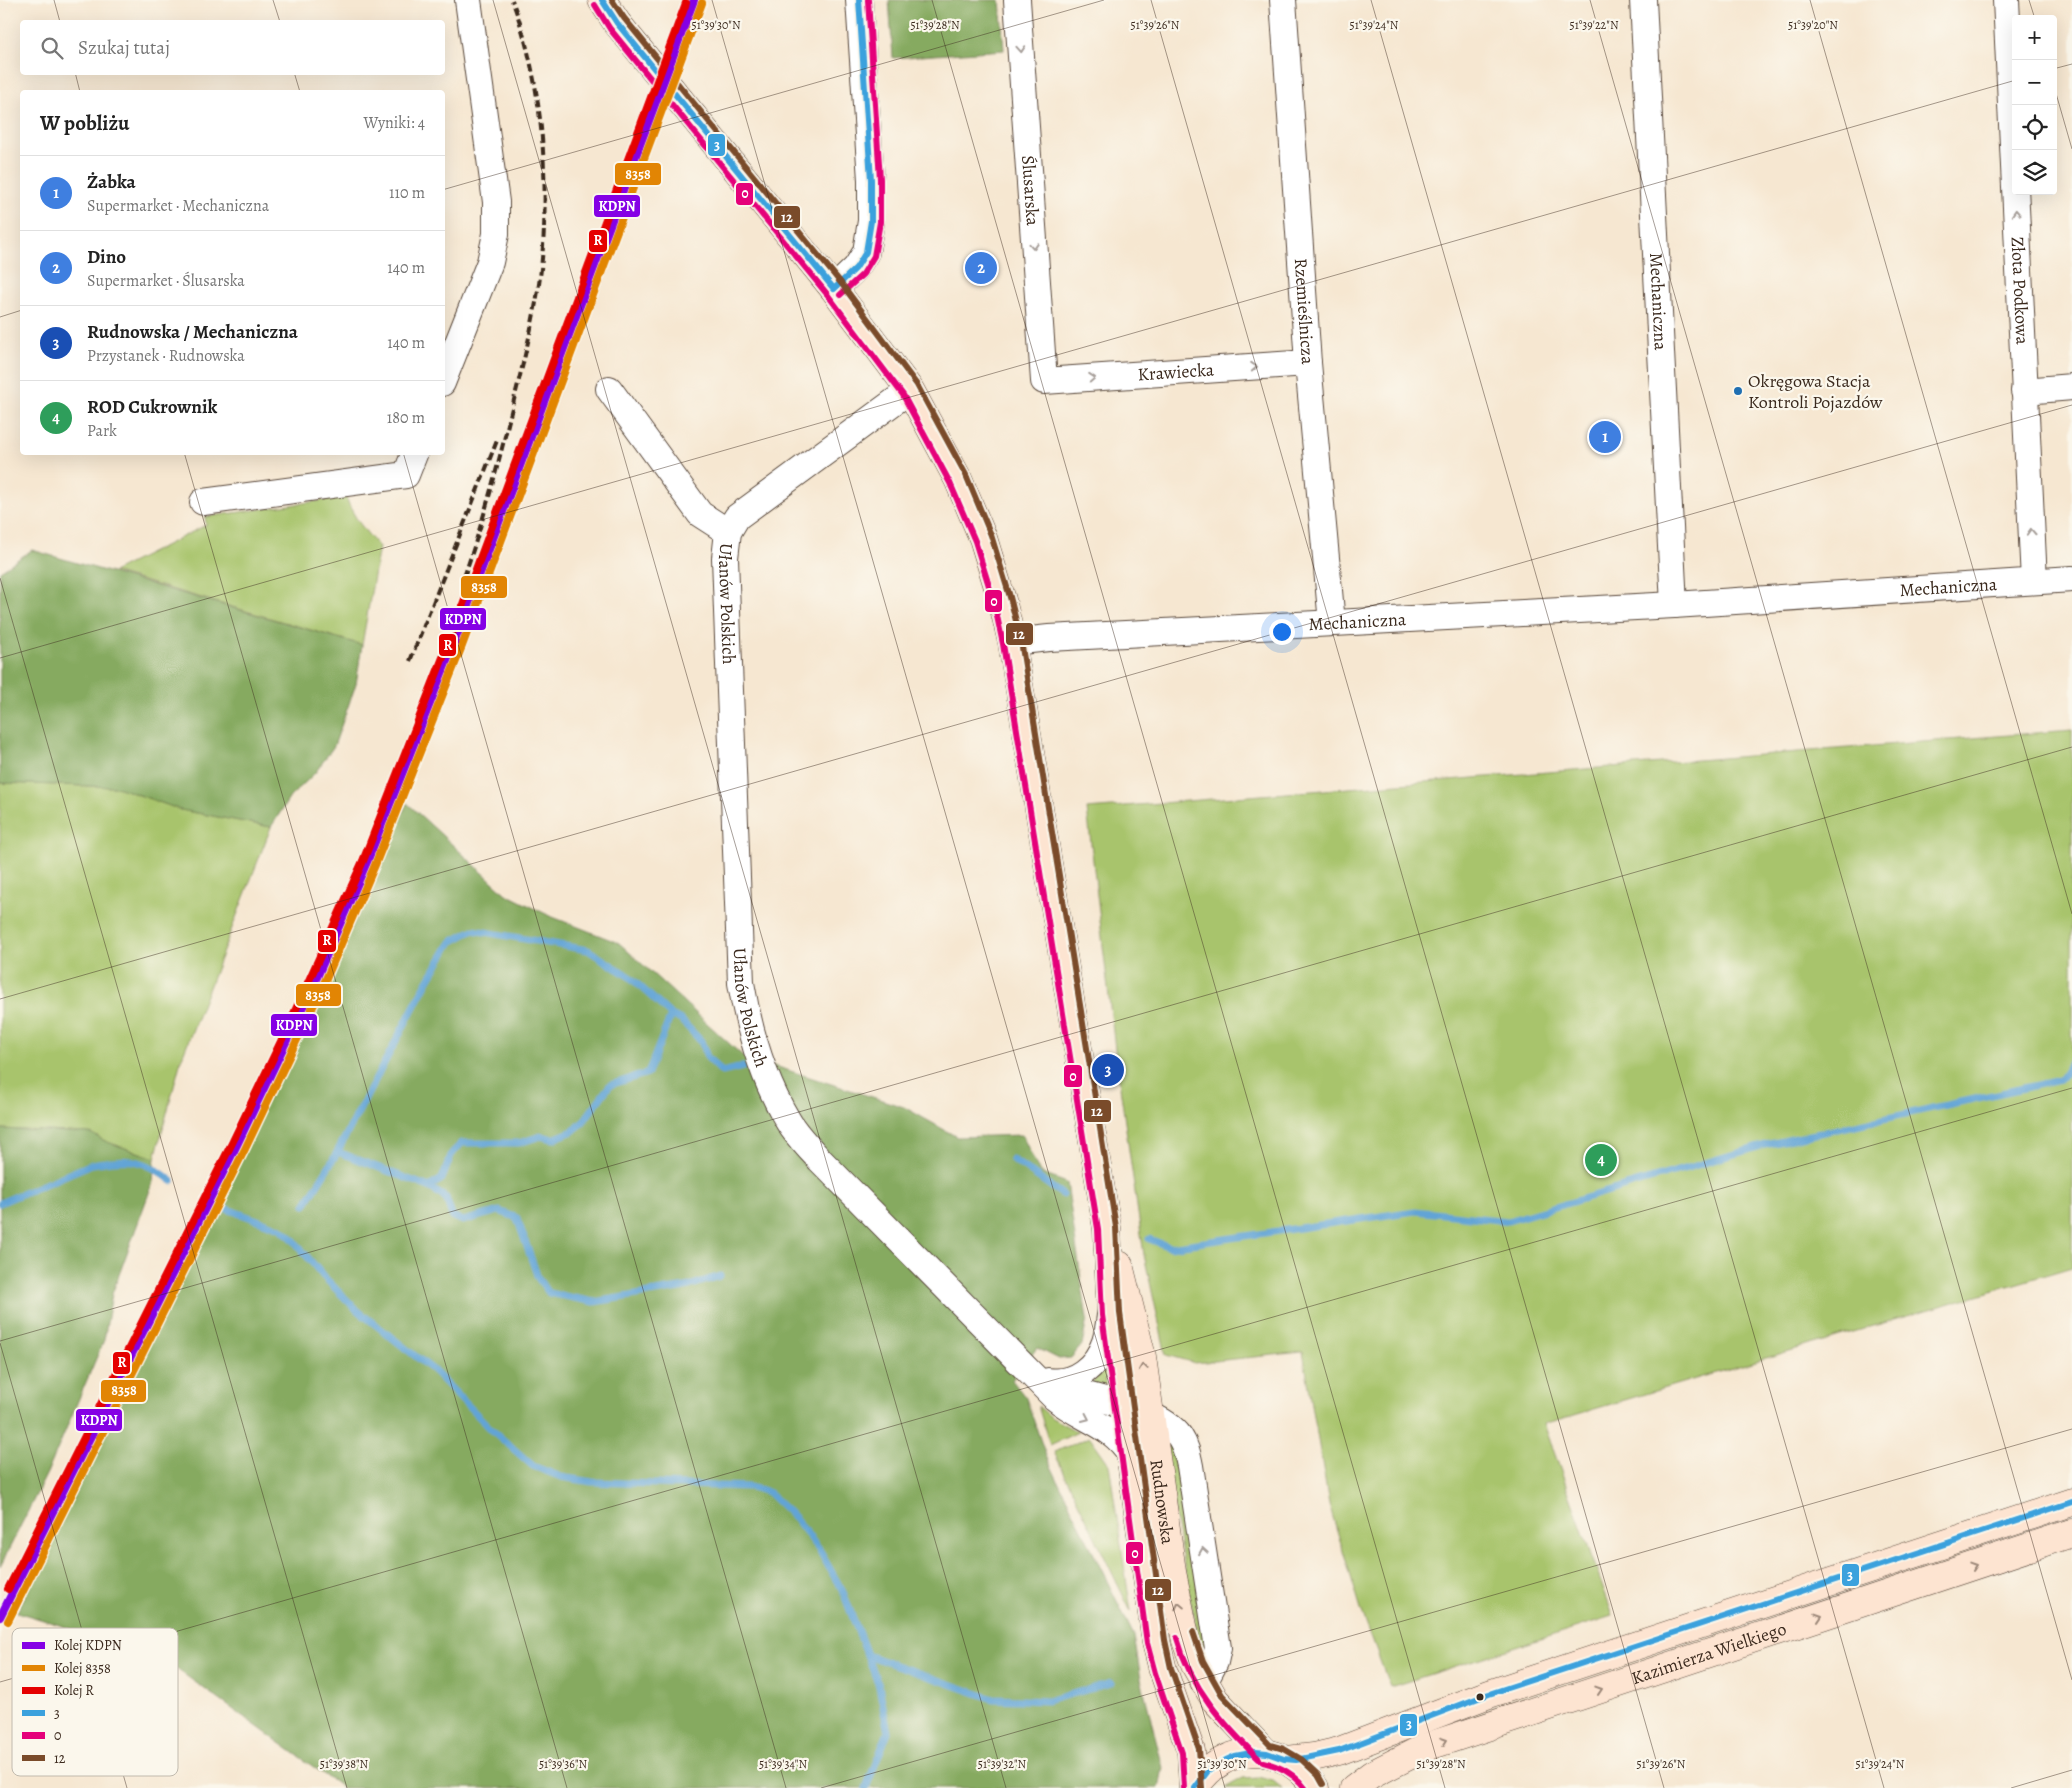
<!DOCTYPE html>
<html lang="pl">
<head>
<meta charset="utf-8">
<style>
	body { margin:0; font-family:Alegreya,serif; background:#f2f2f2; color:#222 }
	.controls { position:absolute; right:15px; top:15px; display:grid; overflow:hidden; border-radius:5px; box-shadow:0 5px 20px #0002 }
	.controls button { width:45px; height:45px; display:grid; place-items:center; padding:0; border:0; border-bottom:1px solid #e0e0e0; background:#fff; color:#222; font:25px sans-serif }
	.you { position:absolute; left:1281px; top:631px; width:18px; height:18px; margin:-12px; border:4px solid #fff; border-radius:50%; background:#1a73e8; box-shadow:0 0 0 8px #1a73e833 }
	.badge { display:grid; place-items:center; width:32px; height:32px; border-radius:50%; background:#111827; color:#fff; font-size:16px; font-weight:700 }
	.pin { position:absolute; translate:-50% -50%; border:2px solid #fff; box-shadow:0 1px 5px #0006 }
	.list { margin:0; padding:0; list-style:none }
	h2 { display:flex; justify-content:space-between; align-items:center; height:65px; margin:0; padding:0 20px; font-size:21px }
	h2 small { font-size:16px; font-weight:400; color:#767676 }
	.list li { display:grid; grid-template-columns:32px 1fr auto; gap:15px; align-items:center; box-sizing:border-box; height:75px; padding:0 20px; border-top:1px solid #e0e0e0 }
	.list b { display:block; font-size:19px; white-space:nowrap }
	.list p { margin:0; font-size:16px; white-space:nowrap; color:#767676 }
	.list em { font-size:16px; font-style:normal; color:#767676 }
	.icon { flex:none; width:28px; height:28px; fill:none; stroke:currentColor; stroke-width:2; stroke-linecap:round; stroke-linejoin:round }
	.map { position:relative; flex:none; width:2072px; height:1788px; overflow:hidden }
	.search { position:absolute; background:#fff; box-shadow:0 5px 20px #0002; left:20px; top:20px; width:425px; height:55px; display:flex; align-items:center; gap:12px; box-sizing:border-box; padding:0 18px; border-radius:5px; color:#767676; font-size:19px }
	.panel { position:absolute; background:#fff; box-shadow:0 5px 20px #0002; left:20px; top:90px; width:425px; height:365px; border-radius:5px }
	.map>svg:first-child { display:block }
	.green { fill:#a8c46c; stroke:#727745 }
	.forest { fill:#86aa60; stroke:#606a3f }
	.lines { fill:none; stroke-linecap:round; stroke-linejoin:round }
	.stream { stroke:#62a4d6; stroke-width:7 }
	.minor-casing { stroke:#574639; stroke-width:28 }
	.secondary-casing { stroke:#574639; stroke-width:29 }
	.minor { stroke:#fff; stroke-width:26 }
	.secondary { stroke:#fde4d1; stroke-width:28 }
	.rail { stroke:#3b2a1e; stroke-width:4; stroke-dasharray:8 4; stroke-linecap:butt }
	.bus-1-casing { stroke:#fbf7ec; stroke-width:10 }
	.bus-2-casing { stroke:#fbf7ec; stroke-width:10 }
	.bus-3-casing { stroke:#fbf7ec; stroke-width:10 }
	.bus-1 { stroke:#3ba1dd; stroke-width:6 }
	.bus-2 { stroke:#e5017a; stroke-width:6 }
	.bus-3 { stroke:#7a4b2a; stroke-width:6 }
	.rail-1-casing { stroke:#fbf7ec; stroke-width:11 }
	.rail-2-casing { stroke:#fbf7ec; stroke-width:11 }
	.rail-3-casing { stroke:#fbf7ec; stroke-width:11 }
	.rail-1 { stroke:#8500e5; stroke-width:8 }
	.rail-2 { stroke:#e28504; stroke-width:8 }
	.rail-3 { stroke:#e50000; stroke-width:8 }
	.oneway { stroke:#a79f9a }
	.oneway2 { stroke:#9c8778 }
	.ticks { fill:none; stroke:#3b2a1e; stroke-width:1; stroke-opacity:0.45 }
	.poi-dot { fill:#1f6fb2; stroke:#fbf7ec; stroke-width:2 }
	.bus-dot { fill:#3b2a1e; stroke:#fbf7ec; stroke-width:2 }
	.labels { text-anchor:middle; stroke-width:4.5; stroke-linejoin:round; paint-order:stroke }
	.street-label { font-size:18px; fill:#3b2a1e; stroke:#fbf7ec }
	.poi-label { font-size:18px; fill:#3b2a1e; stroke:#fbf7ec; text-anchor:start }
	.key { fill:#fbf7ec; stroke:#c1baae; stroke-width:1 }
	.key-label { font-size:14px; fill:#3b2a1e }
	.ticks-label { font-size:12px; text-anchor:middle; fill:#3b2a1e; stroke:#fbf7ec; stroke-width:4.5; stroke-linejoin:round; paint-order:stroke }
	.line-badge { stroke:#fbf7ec; stroke-width:2 }
	.badge-label { font-size:14px; text-anchor:middle; font-weight:bold; fill:#fff }
</style>
</head>
<body>
<div class="map">
<svg width="2072" height="1788" viewBox="0 0 2072 1788">
	<rect width="100%" height="100%" fill="#fbf7ec"/>
	<filter id="ink" filterUnits="userSpaceOnUse"><feTurbulence type="fractalNoise" baseFrequency=".02" numOctaves="2"/><feDisplacementMap in="SourceGraphic" scale="10" xChannelSelector="R" yChannelSelector="G"/><feConvolveMatrix kernelMatrix="1 2 1 2 8 2 1 2 1" color-interpolation-filters="sRGB"/></filter>
	<filter id="wash" filterUnits="userSpaceOnUse"><feTurbulence type="fractalNoise" baseFrequency=".0096" numOctaves="4" result="noise"/><feDisplacementMap in="SourceGraphic" scale="20" xChannelSelector="R" yChannelSelector="G"/><feGaussianBlur stdDeviation="1.12" result="paint"/><feColorMatrix in="noise" values="0 0 0 0 0 0 0 0 0 0 0 0 0 0 0 0 0 1.4 0 .05"/><feComposite in="paint" operator="in"/></filter>
	<g filter="url(#wash)">
		<rect width="100%" height="100%" fill="#f6e7d1"/>
		<!-- green -->
		<path class="green" d="M346,497C353,517 365,531 379,547L362,645L113,572L206,525L205,517Z
			M2072,730V1267L1544,1424L1613,1616L1390,1687L1361,1610L1329,1504L1303,1352L1195,1363L1166,1355L1144,1255L1117,1066L1087,809Z
			M0,783L117,787L181,810L271,827L181,1060L155,1158L107,1142L89,1133L0,1129Z
			M1105,1367L1116,1393L1091,1384Z
			M1038,1406L1052,1418L1078,1432L1050,1445Z
			M1168,1435L1174,1440L1208,1644L1203,1653L1190,1599L1167,1471Z
			M1090,1437L1109,1464L1131,1612L1054,1452Z
			M1258,1777L1273,1781L1282,1788H1225L1243,1778Z"/>
		<!-- forest -->
		<path class="forest" d="M889,0H1000L1004,50L893,58Z
			M32,550L362,645L356,684L334,746L315,773L290,797L271,827L181,810L117,787L0,783V571Z
			M407,803L506,894L550,916L619,943L743,1056L904,1107L957,1137L1022,1135L1040,1173L1067,1183L1087,1319L1082,1345L1071,1358L1059,1359L1037,1348L1012,1380L1026,1398L1046,1456L1134,1636L1141,1679L1163,1768L1159,1788H343L157,1655L17,1612L361,908Z
			M0,1129L90,1133L107,1142L155,1158L153,1182L112,1294L104,1340L49,1469L0,1567Z"/>
		<g class="lines">
			<!-- stream -->
			<path class="stream" d="M338,1152L429,1187L442,1179L452,1153L462,1143H519L541,1136L553,1139L573,1131L583,1122L610,1085L648,1073L671,1015
				M1012,1159L1063,1195
				M429,1187L446,1198L452,1216L463,1221L499,1211L517,1218L538,1278L549,1293L594,1302L686,1287L720,1276
				M0,1203L92,1164C128,1158 143,1157 172,1181
				M216,1205L280,1228L292,1238L323,1276L357,1310L433,1370L492,1430L533,1466L561,1477L592,1482L750,1487L768,1492L796,1519L818,1548L843,1592L879,1686L888,1732L866,1788
				M305,1205L334,1158L426,984L451,942L473,930L588,950L630,977L671,1015L681,1020L701,1041L707,1057L722,1072L743,1067
				M1149,1239L1170,1247L1415,1211L1508,1221L1765,1145L2060,1080L2072,1061
				M867,1655L993,1699L1047,1701L1111,1683"/>
		</g>
	</g>
	<g filter="url(#ink)">
		<g class="lines">
			<defs>
				<g id="minor">
					<path id="s1" d="M1017,0L1044,381L1308,363"/>
					<path id="s2" d="M1283,0L1308,363L1332,623"/>
					<path id="s3" d="M1643,0L1674,605"/>
					<path id="s4" d="M2006,0L2034,581"/>
					<path d="M834,289L856,268L866,252L871,221V180L859,0"/>
					<path d="M442,383L490,262L496,234V202L468,0"/>
					<path d="M609,389L700,514L728,532"/>
					<path id="s5" d="M910,390L737,517L728,532L725,558L741,983C749,1031 763,1079 788,1121C796,1135 809,1148 820,1160L1055,1398C1082,1420 1112,1424 1131,1455"/>
					<path d="M2024,391L2072,387"/>
					<path d="M203,502L406,475L415,452"/>
					<path id="s6" d="M1012,642L1049,638L1674,605L2072,579"/>
					<path d="M1048,1381C1075,1385 1097,1366 1105,1342C1108,1333 1109,1323 1110,1315"/>
					<path d="M1044,1382C1078,1397 1158,1405 1180,1437C1186,1446 1188,1456 1190,1466L1218,1648L1215,1662L1204,1683"/>
				</g>
				<g id="secondary">
					<path d="M602,0L617,23L834,289L910,390L958,479L983,538L1002,600L1012,642L1107,1228L1111,1314L1156,1642L1163,1670L1191,1751L1193,1788"/>
					<path id="s7" d="M1119,1265L1142,1357L1172,1572L1186,1641L1195,1665L1215,1700L1265,1753"/>
					<path d="M1287,1760L1314,1757L1339,1751L1489,1694L2072,1502"/>
					<path d="M1195,1788C1224,1740 1286,1741 1315,1788"/>
					<path id="s8" d="M1354,1788L1371,1775L1426,1747L2072,1533"/>
				</g>
			</defs>
			<!-- minor casing -->
			<use href="#minor" class="minor-casing"/>
			<!-- secondary casing -->
			<use href="#secondary" class="secondary-casing"/>
			<!-- minor -->
			<use href="#minor" class="minor"/>
			<!-- secondary -->
			<use href="#secondary" class="secondary"/>
			<!-- rail -->
			<path class="rail" d="M464,577C482,525 496,473 509,420C521,371 535,320 541,269C550,183 543,82 512,0
				M410,661L498,438"/>
			<defs>
				<path id="bus-1" d="M602,0L617,23L834,289
					M834,289L856,268L866,252L871,221V180L859,0
					M1195,1788L1208,1771L1226,1760L1235,1756L1256,1752L1267,1753L1284,1759L1296,1760L1339,1751L1489,1694L2072,1502"/>
				<path id="bus-2" d="M595,5L610,29L827,294L903,395L950,483L975,541L994,602L1003,644L1098,1229L1102,1315L1147,1643L1155,1673L1182,1753L1184,1788
					M840,295L863,274L874,256L880,222V179L868,0
					M1177,1638C1191,1688 1223,1724 1259,1759
					M1263,1762C1280,1766 1294,1773 1305,1788"/>
				<path id="bus-3" d="M612,0L624,18L841,283L917,385L966,475L991,535L1010,597L1021,641L1116,1227L1120,1313L1165,1640L1171,1668L1199,1749L1202,1788
					M1193,1632L1203,1661L1222,1695L1270,1745L1284,1749L1301,1759L1318,1775L1323,1784"/>
			</defs>
			<!-- bus-1 casing -->
			<use href="#bus-1" class="bus-1-casing"/>
			<!-- bus-2 casing -->
			<use href="#bus-2" class="bus-2-casing"/>
			<!-- bus-3 casing -->
			<use href="#bus-3" class="bus-3-casing"/>
			<!-- bus-1 -->
			<use href="#bus-1" class="bus-1"/>
			<!-- bus-2 -->
			<use href="#bus-2" class="bus-2"/>
			<!-- bus-3 -->
			<use href="#bus-3" class="bus-3"/>
			<defs>
				<path id="rail-1" d="M0,1617L237,1145L318,975L367,862L454,643L694,0"/>
				<path id="rail-2" d="M8,1621L245,1149L326,979L375,865L462,646L702,3"/>
				<path id="rail-3" d="M8,1589L232,1143L286,1031L363,861L449,642L686,3"/>
			</defs>
			<!-- rail-1 casing -->
			<use href="#rail-1" class="rail-1-casing"/>
			<!-- rail-2 casing -->
			<use href="#rail-2" class="rail-2-casing"/>
			<!-- rail-3 casing -->
			<use href="#rail-3" class="rail-3-casing"/>
			<!-- rail-1 -->
			<use href="#rail-1" class="rail-1"/>
			<!-- rail-2 -->
			<use href="#rail-2" class="rail-2"/>
			<!-- rail-3 -->
			<use href="#rail-3" class="rail-3"/>
		</g>
		<!-- one-way arrows -->
		<defs><path id="oneway-chevron" d="M-2-3.5L2.5 0L-2 3.5" fill="none" stroke-width="1.6" stroke-linecap="round" stroke-linejoin="round" transform="scale(1.25)"/></defs>
		<g class="oneway">
			<use href="#oneway-chevron" transform="translate(1021 49) rotate(86)"/>
			<use href="#oneway-chevron" transform="translate(2016 213) rotate(-93)"/>
			<use href="#oneway-chevron" transform="translate(1034 246) rotate(86)"/>
			<use href="#oneway-chevron" transform="translate(1254 367) rotate(-4)"/>
			<use href="#oneway-chevron" transform="translate(1092 378) rotate(-4)"/>
			<use href="#oneway-chevron" transform="translate(2031 532) rotate(-93)"/>
			<use href="#oneway-chevron" transform="translate(1086 1418) rotate(25)"/>
			<use href="#oneway-chevron" transform="translate(1203 1551) rotate(-99)"/>
		</g>
		<g class="oneway2">
			<use href="#oneway-chevron" transform="translate(1143 1367) rotate(-98)"/>
			<use href="#oneway-chevron" transform="translate(1974 1566) rotate(-18)"/>
			<use href="#oneway-chevron" transform="translate(1179 1606) rotate(-102)"/>
			<use href="#oneway-chevron" transform="translate(1819 1617) rotate(-18)"/>
			<use href="#oneway-chevron" transform="translate(1599 1690) rotate(-18)"/>
			<use href="#oneway-chevron" transform="translate(1444 1741) rotate(-19)"/>
		</g>
	</g>
	<!-- ticks -->
	<path class="ticks" d="M54,0L60,22M273,0L280,22M493,0L1006,1788M712,0L1225,1788M932,0L1445,1788M1151,0L1664,1788M1371,0L1884,1788M1590,0L2072,1680M1810,0L2072,914M2029,0L2035,19M2053,69L2072,64M75,72L80,92M294,72L300,92M2053,83L2072,149M442,190L1104,0M0,317L22,310M184,452L567,1788M403,452L786,1788M0,578L347,1788M0,658L2016,80M0,999L2072,405M0,1341L2072,747M0,1343L127,1788M0,1682L2072,1088M821,1788L2072,1429M2011,1788L2072,1770"/>
	<!-- markers -->
	<circle class="poi-dot" cx="1738" cy="391" r="5"/>
	<circle class="bus-dot" cx="1480" cy="1697" r="4.5"/>
	<g class="labels">
		<!-- street labels -->
		<g class="street-label">
			<text dy="6" stroke="none"><textPath href="#s1" startOffset="191">Ślusarska</textPath></text>
			<text dy="6" stroke="none"><textPath href="#s4" startOffset="291">Złota Podkowa</textPath></text>
			<text dy="6" stroke="none"><textPath href="#s3" startOffset="302">Mechaniczna</textPath></text>
			<text dy="6" stroke="none"><textPath href="#s2" startOffset="312">Rzemieślnicza</textPath></text>
			<text dy="6" stroke="none"><textPath href="#s1" startOffset="514">Krawiecka</textPath></text>
			<text dy="6" stroke="none"><textPath href="#s6" startOffset="938">Mechaniczna</textPath></text>
			<text dy="6" stroke="none"><textPath href="#s5" startOffset="304">Ułanów Polskich</textPath></text>
			<text dy="6" stroke="none"><textPath href="#s6" startOffset="346">Mechaniczna</textPath></text>
			<text dy="6" stroke="none"><textPath href="#s5" startOffset="709">Ułanów Polskich</textPath></text>
			<text dy="6" stroke="none"><textPath href="#s7" startOffset="241">Rudnowska</textPath></text>
			<text dy="6" stroke="none"><textPath href="#s8" startOffset="381">Kazimierza Wielkiego</textPath></text>
		</g>
		<!-- poi labels -->
		<g class="poi-label">
			<text x="1748" y="387">Okręgowa Stacja<tspan x="1748" dy="21">Kontroli Pojazdów</tspan></text>
		</g>
	</g>
	<!-- legend -->
	<rect x="12" y="1628" width="166" height="148" rx="8" class="key"/>
	<rect x="22" y="1642" width="23" height="7" fill="#8500e5"/>
	<rect x="22" y="1665" width="23" height="6" fill="#e28504"/>
	<rect x="22" y="1687" width="23" height="7" fill="#e50000"/>
	<rect x="22" y="1710" width="23" height="6" fill="#3ba1dd"/>
	<rect x="22" y="1732" width="23" height="7" fill="#e5017a"/>
	<rect x="22" y="1755" width="23" height="6" fill="#7a4b2a"/>
	<g class="key-label">
		<text x="54" y="1650">Kolej KDPN</text>
		<text x="54" y="1673">Kolej 8358</text>
		<text x="54" y="1695">Kolej R</text>
		<text x="54" y="1718">3</text>
		<text x="54" y="1740">0</text>
		<text x="54" y="1763">12</text>
	</g>
	<g class="ticks-label">
		<text x="716" y="29">51°39'30"N</text>
		<text x="935" y="29">51°39'28"N</text>
		<text x="1155" y="29">51°39'26"N</text>
		<text x="1374" y="29">51°39'24"N</text>
		<text x="1594" y="29">51°39'22"N</text>
		<text x="1813" y="29">51°39'20"N</text>
		<text x="344" y="1768">51°39'38"N</text>
		<text x="563" y="1768">51°39'36"N</text>
		<text x="783" y="1768">51°39'34"N</text>
		<text x="1002" y="1768">51°39'32"N</text>
		<text x="1222" y="1768">51°39'30"N</text>
		<text x="1441" y="1768">51°39'28"N</text>
		<text x="1661" y="1768">51°39'26"N</text>
		<text x="1880" y="1768">51°39'24"N</text>
	</g>
	<g class="line-badge">
		<rect x="707" y="133" width="19" height="24" rx="5" fill="#3ba1dd"/>
		<rect x="614" y="162" width="48" height="24" rx="5" fill="#e28504"/>
		<rect x="735" y="182" width="19" height="24" rx="5" fill="#e5017a"/>
		<rect x="593" y="194" width="48" height="24" rx="5" fill="#8500e5"/>
		<rect x="773" y="205" width="28" height="24" rx="5" fill="#7a4b2a"/>
		<rect x="588" y="229" width="20" height="24" rx="5" fill="#e50000"/>
		<rect x="460" y="575" width="48" height="24" rx="5" fill="#e28504"/>
		<rect x="984" y="589" width="19" height="24" rx="5" fill="#e5017a"/>
		<rect x="439" y="607" width="48" height="24" rx="5" fill="#8500e5"/>
		<rect x="1005" y="622" width="29" height="24" rx="5" fill="#7a4b2a"/>
		<rect x="438" y="633" width="19" height="24" rx="5" fill="#e50000"/>
		<rect x="317" y="929" width="20" height="24" rx="5" fill="#e50000"/>
		<rect x="295" y="983" width="47" height="24" rx="5" fill="#e28504"/>
		<rect x="270" y="1013" width="48" height="24" rx="5" fill="#8500e5"/>
		<rect x="1063" y="1064" width="20" height="24" rx="5" fill="#e5017a"/>
		<rect x="1083" y="1099" width="29" height="24" rx="5" fill="#7a4b2a"/>
		<rect x="112" y="1351" width="19" height="24" rx="5" fill="#e50000"/>
		<rect x="100" y="1379" width="47" height="24" rx="5" fill="#e28504"/>
		<rect x="75" y="1408" width="48" height="24" rx="5" fill="#8500e5"/>
		<rect x="1125" y="1541" width="19" height="24" rx="5" fill="#e5017a"/>
		<rect x="1841" y="1563" width="19" height="24" rx="5" fill="#3ba1dd"/>
		<rect x="1144" y="1578" width="28" height="24" rx="5" fill="#7a4b2a"/>
		<rect x="1399" y="1713" width="19" height="24" rx="5" fill="#3ba1dd"/>
	</g>
	<g class="badge-label">
		<text x="717" y="150">3</text>
		<text x="638" y="179">8358</text>
		<text x="745" y="198">0</text>
		<text x="617" y="211">KDPN</text>
		<text x="787" y="222">12</text>
		<text x="598" y="245">R</text>
		<text x="484" y="592">8358</text>
		<text x="994" y="606">0</text>
		<text x="463" y="624">KDPN</text>
		<text x="1019" y="639">12</text>
		<text x="448" y="650">R</text>
		<text x="327" y="945">R</text>
		<text x="318" y="1000">8358</text>
		<text x="294" y="1030">KDPN</text>
		<text x="1073" y="1081">0</text>
		<text x="1097" y="1116">12</text>
		<text x="122" y="1367">R</text>
		<text x="124" y="1395">8358</text>
		<text x="99" y="1425">KDPN</text>
		<text x="1135" y="1558">0</text>
		<text x="1850" y="1580">3</text>
		<text x="1158" y="1595">12</text>
		<text x="1409" y="1729">3</text>
	</g>
</svg>
<div class="controls">
<button>+</button>
<button>−</button>
<button><svg class="icon" aria-label="locate" viewBox="0 0 24 24"><circle cx="12" cy="12" r="6"/><path d="M12 2v4M12 18v4M2 12h4M18 12h4"/></svg></button>
<button><svg class="icon" aria-label="layers" viewBox="0 0 24 24"><path d="M12 4l9 5-9 5-9-5zM3 14l9 5 9-5"/></svg></button>
</div>
<div class="you"></div>
<div class="pin badge" style="left:1605px;top:437px;background:#3f7fe0">1</div>
<div class="pin badge" style="left:981px;top:268px;background:#3f7fe0">2</div>
<div class="pin badge" style="left:1108px;top:1070px;background:#1a4fb4">3</div>
<div class="pin badge" style="left:1601px;top:1160px;background:#2e9e5b">4</div>
<div class="search"><svg class="icon" aria-label="search" viewBox="0 0 24 24"><circle cx="10" cy="10" r="6"/><path d="M15 15l6 6"/></svg>Szukaj tutaj</div>
<section class="panel">
<h2>W pobliżu<small>Wyniki: 4</small></h2>
<ul class="list">
<li><span class="badge" style="background:#3f7fe0">1</span><div><b>Żabka</b><p>Supermarket · Mechaniczna</p></div><em>110 m</em></li>
<li><span class="badge" style="background:#3f7fe0">2</span><div><b>Dino</b><p>Supermarket · Ślusarska</p></div><em>140 m</em></li>
<li><span class="badge" style="background:#1a4fb4">3</span><div><b>Rudnowska / Mechaniczna</b><p>Przystanek · Rudnowska</p></div><em>140 m</em></li>
<li><span class="badge" style="background:#2e9e5b">4</span><div><b>ROD Cukrownik</b><p>Park</p></div><em>180 m</em></li>
</ul>
</section>
</div>
</body>
</html>
